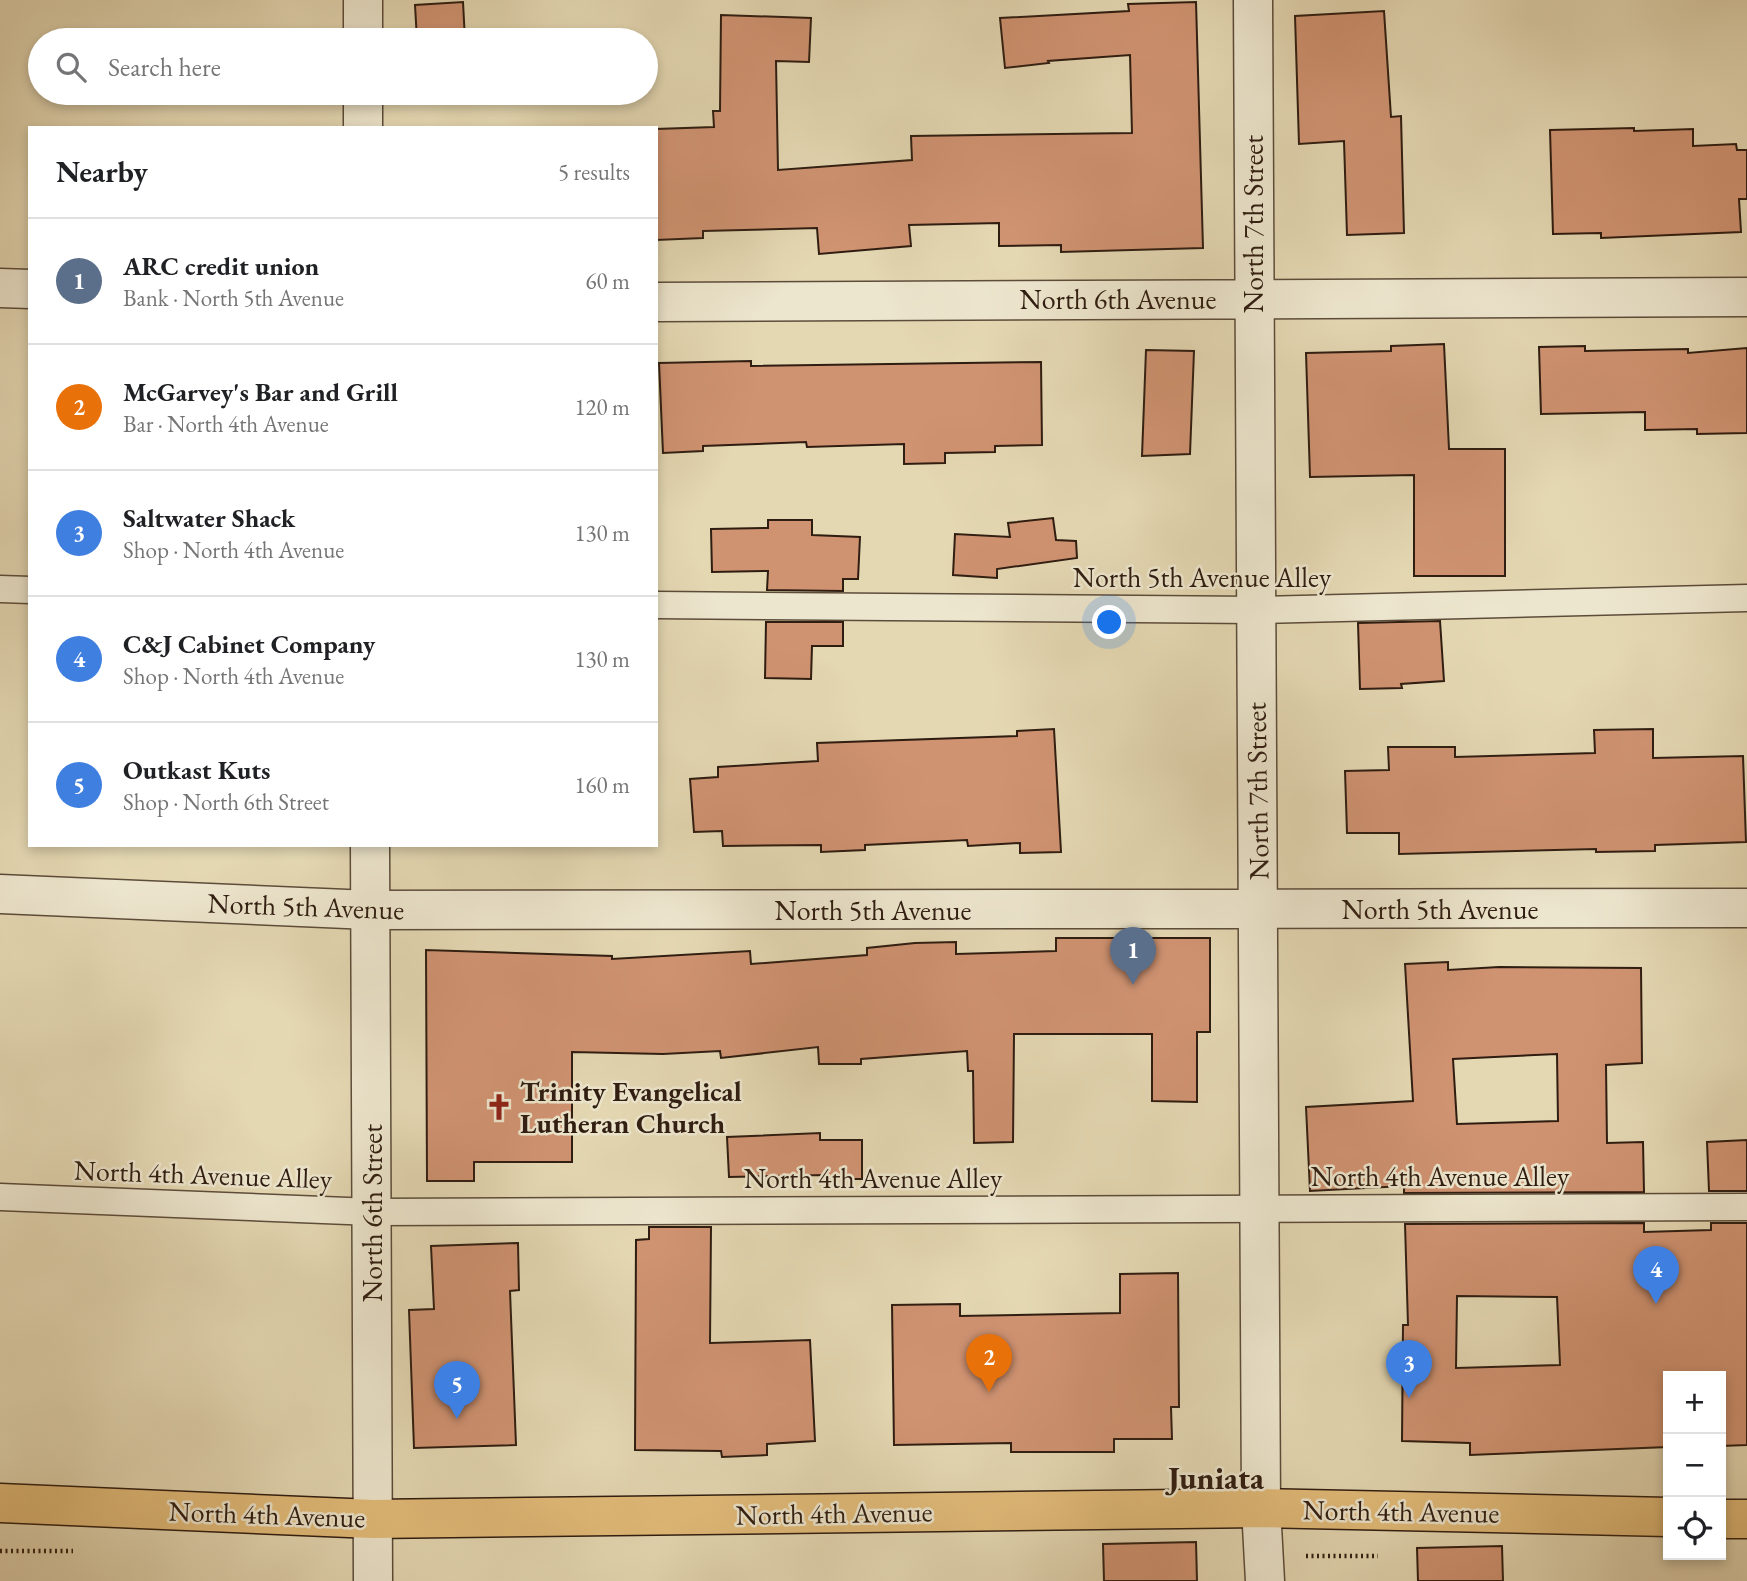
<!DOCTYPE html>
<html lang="en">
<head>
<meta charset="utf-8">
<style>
	body { margin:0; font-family:"EB Garamond",serif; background:#f6f6f6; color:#202124 }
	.controls { position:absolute; right:21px; bottom:21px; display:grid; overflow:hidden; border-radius:0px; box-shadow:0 4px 10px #0003 }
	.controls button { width:63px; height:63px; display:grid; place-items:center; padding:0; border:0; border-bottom:2px solid #e0e0e0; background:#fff; color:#202124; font:35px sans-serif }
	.you { position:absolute; left:1110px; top:623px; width:24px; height:24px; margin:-18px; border:5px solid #fff; border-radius:50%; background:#1a73e8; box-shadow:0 0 0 10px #1a73e833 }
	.badge { display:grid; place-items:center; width:46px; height:46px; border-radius:50%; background:#8f2418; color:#fff; font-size:23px; font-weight:700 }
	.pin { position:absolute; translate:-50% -58px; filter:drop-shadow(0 2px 4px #0008) }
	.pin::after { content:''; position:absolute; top:37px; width:24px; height:21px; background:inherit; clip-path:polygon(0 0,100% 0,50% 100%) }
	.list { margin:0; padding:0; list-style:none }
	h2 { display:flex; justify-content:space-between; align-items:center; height:91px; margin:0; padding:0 28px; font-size:30px }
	h2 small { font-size:23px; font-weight:400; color:#757577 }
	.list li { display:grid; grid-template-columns:46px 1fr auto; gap:21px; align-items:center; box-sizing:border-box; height:126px; padding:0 28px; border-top:2px solid #e0e0e0 }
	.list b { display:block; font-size:26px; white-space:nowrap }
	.list p { margin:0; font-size:23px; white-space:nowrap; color:#757577 }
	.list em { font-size:23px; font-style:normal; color:#757577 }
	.icon { flex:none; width:38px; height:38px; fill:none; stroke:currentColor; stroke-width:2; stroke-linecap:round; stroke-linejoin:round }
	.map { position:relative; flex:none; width:1747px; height:1581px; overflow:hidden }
	.search { position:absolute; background:#fff; box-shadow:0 4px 10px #0003; left:28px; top:28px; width:630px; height:77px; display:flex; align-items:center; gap:18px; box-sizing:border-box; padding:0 24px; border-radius:38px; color:#757577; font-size:26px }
	.panel { position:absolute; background:#fff; box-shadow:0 4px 10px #0003; left:28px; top:126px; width:630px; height:721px; border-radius:0px }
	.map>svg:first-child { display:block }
	.building { fill:#d09372; stroke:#2f1d11; stroke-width:2; fill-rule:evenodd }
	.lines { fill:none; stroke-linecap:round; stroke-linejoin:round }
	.service-casing { stroke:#5c4c3a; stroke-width:29 }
	.minor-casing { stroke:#5c4c3a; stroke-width:41 }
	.primary-casing { stroke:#2f1d11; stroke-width:41 }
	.path { stroke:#2f1d11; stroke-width:4.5; stroke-dasharray:2 3.5; stroke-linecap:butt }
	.service { stroke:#ede6ce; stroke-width:26 }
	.minor { stroke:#ede6ce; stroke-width:38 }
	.primary { stroke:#e2bc7a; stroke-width:38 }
	.labels { text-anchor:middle; stroke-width:5; stroke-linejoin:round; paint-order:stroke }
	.street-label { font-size:28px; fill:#2f1d11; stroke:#ede6ce }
	.poi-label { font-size:28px; font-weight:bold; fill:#2f1d11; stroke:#ede6ce; text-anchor:start }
	.quarter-label { font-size:32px; font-weight:bold; fill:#2f1d11; stroke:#ede6ce }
</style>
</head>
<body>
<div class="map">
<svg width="1747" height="1581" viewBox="0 0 1747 1581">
	<rect width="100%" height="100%" fill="#e4d8b3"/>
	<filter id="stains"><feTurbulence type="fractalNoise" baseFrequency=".00286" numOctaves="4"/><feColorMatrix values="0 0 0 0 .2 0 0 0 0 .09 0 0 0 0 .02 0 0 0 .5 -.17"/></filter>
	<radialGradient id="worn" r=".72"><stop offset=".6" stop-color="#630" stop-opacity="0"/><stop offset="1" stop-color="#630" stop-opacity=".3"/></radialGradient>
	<!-- building -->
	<path class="building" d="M463,2L465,40H417L415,5Z
		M1196,2L1203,248L1061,252V245L999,246V223L909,225L911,246L819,254L817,228L703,231V238L656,240V129L714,127L713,111H720L721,15L811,18L809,62L776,61L778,170L912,160L911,136L1132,133L1130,55L1048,61L1049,63L1005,68L1000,18L1129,11L1128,4Z
		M1384,11L1391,117L1401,116L1404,233L1347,235L1344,141L1299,144L1295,16Z
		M1634,128V131L1693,129V146L1736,144L1737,150H1747V199H1739L1741,232L1601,238V233L1553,234L1550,130Z
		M1444,344L1449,449H1505V576H1414V475L1310,477L1306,353L1391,351V346Z
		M1585,346V351L1688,349V353L1747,348V433L1697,434V429L1645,430V412L1541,414L1539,347Z
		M1146,350L1194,351L1190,454L1142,456Z
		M751,361V366L1041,362L1042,445L995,446V452L945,453V463L904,464V444L807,447L806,442L703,446V451L663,453L659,363Z
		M1053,518L1056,540L1076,541L1077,558L997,569V578L953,575L955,534L1010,537L1008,523Z
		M768,520H812V535L860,537L858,579H843V591L767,590L768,571L712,572L711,529L768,528Z
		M1440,621L1444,681L1401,684L1402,688L1360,689L1358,623Z
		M766,622H843V646H812L811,679L765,678Z
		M1054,729L1061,852L1020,853V843L968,846L967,840L865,845V850L821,852V845L723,846L722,831L694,832L690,779L718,777V767L818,761L817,743L1017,736V731Z
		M1653,729V758L1743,756L1746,842L1655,845V851L1596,852V849L1399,854V833H1347L1345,771L1389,770L1388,747H1455V757L1595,753L1594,730Z
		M1056,938H1210V1032H1197V1102L1152,1101V1034H1014L1013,1142L974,1143L973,1071H968L967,1051L861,1059V1064H819L818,1047L721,1058L720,1051L663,1054L572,1052V1162H474V1181H427L426,950L612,956V959L750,951L751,964L867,955V948L915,943L956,942V954L1056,951Z
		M1448,962V970L1499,967L1641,968L1642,1063L1606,1065L1607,1143L1643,1142L1644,1192L1404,1193V1186L1310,1191L1306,1107L1413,1101L1405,964ZM1557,1054L1558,1121L1457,1124L1453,1059Z
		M820,1133V1140H862V1179H826L825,1175L729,1177L727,1137Z
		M1747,1140V1191H1709L1707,1142Z
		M1644,1223V1232L1711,1230V1223H1747V1445L1721,1446V1376H1668V1447L1470,1455V1443L1402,1441L1403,1325H1408L1405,1224ZM1457,1296L1557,1297L1560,1365L1456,1368Z
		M649,1227H711L710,1343L810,1340L815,1441L767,1444V1455L722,1457L721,1451L635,1450L636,1240L649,1239Z
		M518,1243L519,1290L510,1291L516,1445L414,1448L409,1310L434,1309L431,1246Z
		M1178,1273L1179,1407H1171L1172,1439H1114V1452H1011V1443L894,1445L892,1305L960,1304V1316L1120,1313V1274Z
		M1196,1542L1197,1581H1104L1103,1544Z
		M1502,1546L1503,1581H1418L1417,1548Z"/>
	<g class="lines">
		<defs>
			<path id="service" d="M0,589L30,590
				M656,605L1255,610L1747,598
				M0,1197L373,1212L1747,1207"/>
			<path id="minor" d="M363,0V40
				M1253,0L1261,1508L1265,1581
				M363,93V128
				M0,288L30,289
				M656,302L1747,297
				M370,845L373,1581
				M0,894L370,910L1747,908"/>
			<path id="primary" d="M0,1503L373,1519L1261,1508L1668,1517
				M1721,1519H1747"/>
		</defs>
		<!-- service casing -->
		<use href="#service" class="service-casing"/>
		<!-- minor casing -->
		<use href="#minor" class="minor-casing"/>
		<!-- primary casing -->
		<use href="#primary" class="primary-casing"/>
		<!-- path -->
		<path class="path" d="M0,1551H73
			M1306,1556H1378"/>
		<!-- service -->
		<use href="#service" class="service"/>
		<!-- minor -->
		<use href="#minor" class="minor"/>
		<!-- primary -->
		<use href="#primary" class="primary"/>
	</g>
	<!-- icons -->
	<defs>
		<symbol id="church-bare" viewBox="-9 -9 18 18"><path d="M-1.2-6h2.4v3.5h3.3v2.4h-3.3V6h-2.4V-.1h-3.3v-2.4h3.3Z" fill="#8f2418" stroke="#ede6ce" stroke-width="2.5" paint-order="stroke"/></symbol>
	</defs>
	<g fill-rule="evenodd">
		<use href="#church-bare" x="480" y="1088" width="38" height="38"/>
	</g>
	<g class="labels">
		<!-- street labels -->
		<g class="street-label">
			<text transform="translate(1253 224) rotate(-90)" y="10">North 7th Street</text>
			<text x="1118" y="309">North 6th Avenue</text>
			<text x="1202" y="587">North 5th Avenue Alley</text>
			<text transform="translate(1257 791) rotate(-91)" y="10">North 7th Street</text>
			<text transform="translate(306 906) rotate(2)" y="10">North 5th Avenue</text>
			<text x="1440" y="919">North 5th Avenue</text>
			<text x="873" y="920">North 5th Avenue</text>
			<text transform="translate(203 1174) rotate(2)" y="10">North 4th Avenue Alley</text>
			<text x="1440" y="1186">North 4th Avenue Alley</text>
			<text x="873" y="1188">North 4th Avenue Alley</text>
			<text transform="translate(372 1213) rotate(-90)" y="10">North 6th Street</text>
			<text transform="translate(1401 1511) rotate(1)" y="10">North 4th Avenue</text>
			<text transform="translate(834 1513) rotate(-1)" y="10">North 4th Avenue</text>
			<text transform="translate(267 1514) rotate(2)" y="10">North 4th Avenue</text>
		</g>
		<!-- poi labels -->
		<g class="poi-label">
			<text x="520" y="1101">Trinity Evangelical<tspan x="520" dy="32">Lutheran Church</tspan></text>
		</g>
		<!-- quarter labels -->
		<g class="quarter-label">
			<text x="1216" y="1489">Juniata</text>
		</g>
	</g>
	<rect width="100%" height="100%" filter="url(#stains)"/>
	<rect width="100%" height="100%" fill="url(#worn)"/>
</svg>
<div class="controls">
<button>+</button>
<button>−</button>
<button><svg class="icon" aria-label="locate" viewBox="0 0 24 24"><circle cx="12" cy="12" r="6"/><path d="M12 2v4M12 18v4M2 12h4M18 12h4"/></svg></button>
</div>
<div class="you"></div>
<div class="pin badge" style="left:1133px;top:985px;background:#5c6f8a">1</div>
<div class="pin badge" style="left:989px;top:1392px;background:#e8710a">2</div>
<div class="pin badge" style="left:1409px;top:1398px;background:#3f7fe0">3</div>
<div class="pin badge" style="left:1656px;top:1304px;background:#3f7fe0">4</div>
<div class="pin badge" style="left:457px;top:1419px;background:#3f7fe0">5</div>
<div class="search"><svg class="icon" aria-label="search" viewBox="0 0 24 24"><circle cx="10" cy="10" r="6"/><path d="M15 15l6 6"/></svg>Search here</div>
<section class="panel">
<h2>Nearby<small>5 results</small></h2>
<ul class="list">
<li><span class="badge" style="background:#5c6f8a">1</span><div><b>ARC credit union</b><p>Bank · North 5th Avenue</p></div><em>60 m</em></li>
<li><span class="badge" style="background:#e8710a">2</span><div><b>McGarvey's Bar and Grill</b><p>Bar · North 4th Avenue</p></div><em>120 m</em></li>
<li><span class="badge" style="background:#3f7fe0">3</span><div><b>Saltwater Shack</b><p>Shop · North 4th Avenue</p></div><em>130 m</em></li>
<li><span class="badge" style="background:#3f7fe0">4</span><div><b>C&amp;J Cabinet Company</b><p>Shop · North 4th Avenue</p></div><em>130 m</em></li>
<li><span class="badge" style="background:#3f7fe0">5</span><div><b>Outkast Kuts</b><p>Shop · North 6th Street</p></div><em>160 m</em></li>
</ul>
</section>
</div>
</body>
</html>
